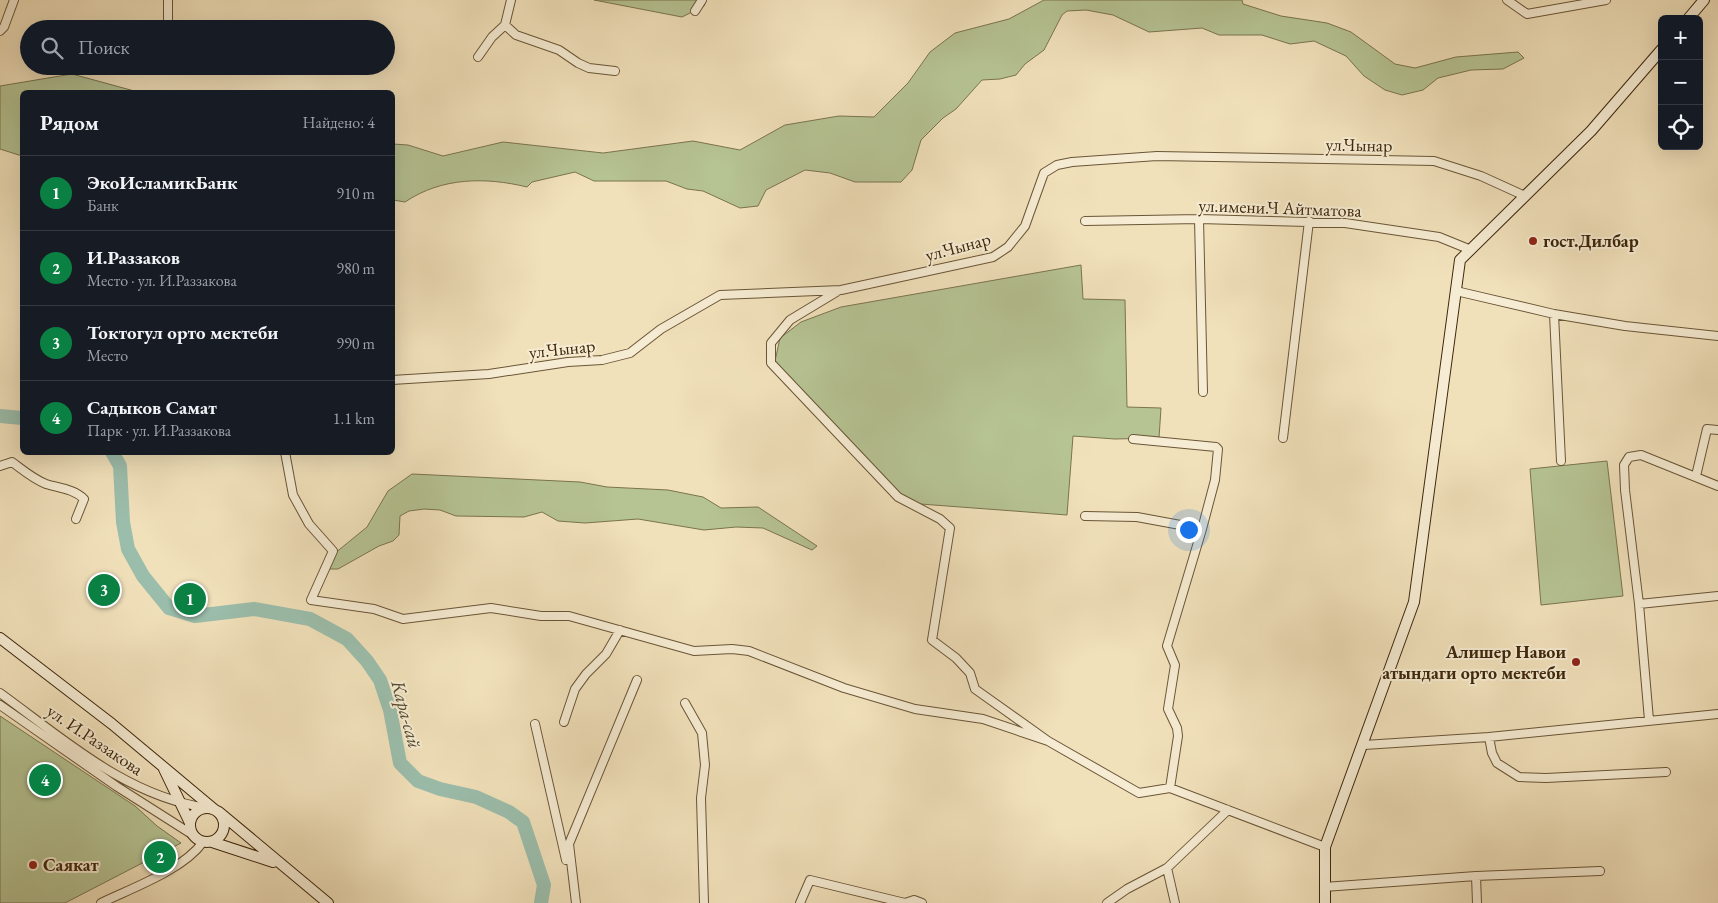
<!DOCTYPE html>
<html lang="ru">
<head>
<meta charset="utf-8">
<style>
	body { margin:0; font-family:"EB Garamond",serif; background:#242831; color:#f1f3f6 }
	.controls { position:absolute; right:15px; top:15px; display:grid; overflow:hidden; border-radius:8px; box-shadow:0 5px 20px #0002 }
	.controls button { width:45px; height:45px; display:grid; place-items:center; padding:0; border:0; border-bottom:1px solid #363941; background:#171b24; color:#f1f3f6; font:25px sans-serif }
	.you { position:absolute; left:1188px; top:529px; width:18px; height:18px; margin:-12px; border:4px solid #fff; border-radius:50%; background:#1a73e8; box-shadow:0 0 0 8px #1a73e833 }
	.badge { display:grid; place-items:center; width:32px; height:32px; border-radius:50%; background:#0b8043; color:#fff; font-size:16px; font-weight:700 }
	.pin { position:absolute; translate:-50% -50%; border:2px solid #fff; box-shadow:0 1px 5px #0006 }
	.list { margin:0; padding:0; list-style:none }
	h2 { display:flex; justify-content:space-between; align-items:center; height:65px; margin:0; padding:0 20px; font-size:21px }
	h2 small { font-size:16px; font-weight:400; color:#9ea1a6 }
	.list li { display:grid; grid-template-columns:32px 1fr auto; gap:15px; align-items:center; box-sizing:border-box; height:75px; padding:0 20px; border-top:1px solid #363941 }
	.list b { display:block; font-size:19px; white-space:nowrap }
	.list p { margin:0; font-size:16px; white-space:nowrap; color:#9ea1a6 }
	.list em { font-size:16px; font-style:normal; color:#9ea1a6 }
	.icon { flex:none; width:28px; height:28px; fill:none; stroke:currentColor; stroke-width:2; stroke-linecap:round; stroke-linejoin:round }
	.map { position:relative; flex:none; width:1718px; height:903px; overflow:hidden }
	.search { position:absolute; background:#171b24; box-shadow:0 5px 20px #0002; left:20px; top:20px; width:375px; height:55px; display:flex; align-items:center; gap:12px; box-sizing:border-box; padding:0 18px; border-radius:28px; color:#9ea1a6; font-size:19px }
	.panel { position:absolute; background:#171b24; box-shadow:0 5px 20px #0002; left:20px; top:90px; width:375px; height:365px; border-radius:8px }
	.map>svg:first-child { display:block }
	.green { fill:#b6c393; stroke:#7a744e }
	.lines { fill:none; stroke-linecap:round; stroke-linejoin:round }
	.river { stroke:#9bbeac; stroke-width:14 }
	.street-casing { stroke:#6a5536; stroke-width:10 }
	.secondary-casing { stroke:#3d260a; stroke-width:12 }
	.street { stroke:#f6ecd3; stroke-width:8 }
	.secondary { stroke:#f6ecd3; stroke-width:10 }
	.poi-dot { fill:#8f2418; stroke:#f6ecd3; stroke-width:2 }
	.labels { text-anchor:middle; stroke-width:4; stroke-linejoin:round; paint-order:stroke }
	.street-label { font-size:18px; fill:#3d260a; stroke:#f6ecd3 }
	.poi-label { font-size:18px; font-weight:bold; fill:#3d260a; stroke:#f6ecd3; text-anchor:start }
	.water-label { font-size:19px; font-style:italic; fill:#544c32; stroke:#f6ecd3 }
</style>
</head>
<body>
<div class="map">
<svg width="1718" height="903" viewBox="0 0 1718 903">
	<rect width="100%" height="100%" fill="#f1e1bb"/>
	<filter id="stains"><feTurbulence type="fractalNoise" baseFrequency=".004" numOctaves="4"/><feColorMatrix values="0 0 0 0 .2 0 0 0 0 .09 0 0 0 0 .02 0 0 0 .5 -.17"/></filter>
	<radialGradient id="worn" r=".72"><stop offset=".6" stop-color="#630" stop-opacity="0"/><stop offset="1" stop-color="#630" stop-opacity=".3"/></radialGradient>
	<!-- green -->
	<path class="green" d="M594,0H706L704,6L682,17Z
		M1044,0H1242L1243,4L1281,16L1327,23L1351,32L1395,64L1415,68L1456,57L1518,52L1524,58L1503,69L1471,70L1438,78L1423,90L1402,95L1385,90L1364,76L1346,56L1314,41L1290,44L1262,35H1219L1202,28L1149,32L1113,15L1086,10L1067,11L1062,15L1044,50L1025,64L1016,75L1000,79L982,80L956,109L943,118L921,140L912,170L901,182H855L830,173L805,170L766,190L758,206L740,208L703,191L687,189L666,181H594L575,172L532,182L527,187C486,177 442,177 405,202L393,200V144L408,145L443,156L503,142L603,153L693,141L740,150L785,125L839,116L874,117L908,83L930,52L955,33L1009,19Z
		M72,74L138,92H22V156L0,149V86Z
		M1081,265L1083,299L1125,300L1127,407L1161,408L1159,438L1115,439L1073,436L1067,515L907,503L836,431L775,361L780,338L801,322L841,307Z
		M1607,461L1623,596L1541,605L1530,469Z
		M412,474L580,482L607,487L668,490L703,497L721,508L758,507L817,546L812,550L763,528L736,527L704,530L638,519L585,523L558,521L542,512L524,517L456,516L440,510L424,509L409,511L400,516L399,535L393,541L379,546L338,569H325L329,558L367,527L388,491Z
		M0,716L135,806L157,826L181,843L65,903H0Z"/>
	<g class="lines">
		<!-- river -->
		<path class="river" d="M0,416L22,418
			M112,452L120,466L123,522L128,549L143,576L169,608L195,616L254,609L310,619L347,639L367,661L380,680L390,710L400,763L418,781L440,789L476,797L509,812L523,822L544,885L541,903"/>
		<defs>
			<path id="street" d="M1507,0L1527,14L1606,0
				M695,11L702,0
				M505,25L516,35L559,50L578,63L589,68L615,71
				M161,29L168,21V0
				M0,31L4,27L14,0
				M478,57L492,37L505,25L511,0
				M1199,219L1203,392
				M1085,221L1199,219L1345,223L1439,237L1471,250
				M838,291L790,320L771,343V363L898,497L940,519L950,528L932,640L956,658L970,673L975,689L1048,741L1139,793L1170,788L1325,847
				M1456,291L1554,314L1625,326L1718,336
				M1554,314L1561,461
				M392,380L489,374L568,362L602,360L630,353L661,329L720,295L841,290L993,257L1008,247L1025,226L1044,173L1057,165L1072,162L1157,156L1434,161L1481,176L1525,196
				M1283,438L1309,221
				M285,452L293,495L309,524L333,551L311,600L374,609L403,619L491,608L541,616H569L694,651L732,649L749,651L844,688L915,709L983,719L1048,741
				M0,466L12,462C23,470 33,479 46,484C59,488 74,489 84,499L76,519
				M1696,476L1707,429L1718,430
				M1085,516L1137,517L1202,529L1215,480L1218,449L1216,447L1133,439
				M1639,604L1718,596
				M0,693C65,740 126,796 207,808
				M685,703L702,733L705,765L701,798L704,903
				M0,705L116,786L193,835
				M1649,720L1639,604L1625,490L1624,465L1629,457L1641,455L1718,486
				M564,722L575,689L586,674L606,654L620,630
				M535,724L566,860
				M1489,737L1492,753L1497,763L1519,777L1546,778L1666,772
				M1364,745L1489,737L1718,714
				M1170,788L1178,736L1177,728L1168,709L1175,665L1167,646L1202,529
				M1167,868L1175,903
				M1476,876L1477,903
				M1324,887L1476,876L1600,871
				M101,903C132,888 183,870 203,842
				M576,903L569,844L637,680
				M800,903L810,880L905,903L914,900L922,903
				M1107,903L1127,889L1167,868L1228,810"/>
			<path id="secondary" d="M1688,19L1704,0
				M0,638L112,724L215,810
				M164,769L190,823
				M190 825a17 17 0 1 1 34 0a17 17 0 1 1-34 0Z
				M219,812L328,903
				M212,842L273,862
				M1325,903V847L1414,602L1460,260L1591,131L1662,49"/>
		</defs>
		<!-- street casing -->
		<use href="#street" class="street-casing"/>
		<!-- secondary casing -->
		<use href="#secondary" class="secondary-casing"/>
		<!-- street -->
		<use href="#street" class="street"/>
		<!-- secondary -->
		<use href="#secondary" class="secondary"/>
	</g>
	<!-- markers -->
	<g class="poi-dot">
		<circle cx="1533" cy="241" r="5"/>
		<circle cx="1576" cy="662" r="5"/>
		<circle cx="33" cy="865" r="5"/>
	</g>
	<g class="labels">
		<!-- street labels -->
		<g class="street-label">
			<text transform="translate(1359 145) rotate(1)" y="6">ул.Чынар</text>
			<text transform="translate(1280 208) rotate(2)" y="6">ул.имени.Ч Айтматова</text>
			<text transform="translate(958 247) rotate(-15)" y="6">ул.Чынар</text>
			<text transform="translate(562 349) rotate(-6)" y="6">ул.Чынар</text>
			<text transform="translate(95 740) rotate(34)" y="6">ул. И.Раззакова</text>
		</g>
		<!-- poi labels -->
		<g class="poi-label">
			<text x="1543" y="247">гост.Дилбар</text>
			<text x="1566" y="658" text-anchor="end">Алишер Навои<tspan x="1566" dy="21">атындаги орто мектеби</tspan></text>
			<text x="43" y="871">Саякат</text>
		</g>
		<!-- water labels -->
		<g class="water-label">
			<text transform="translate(407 714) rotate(75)" y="7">Кара-сай</text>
		</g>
	</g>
	<rect width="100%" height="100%" filter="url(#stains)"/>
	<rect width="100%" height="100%" fill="url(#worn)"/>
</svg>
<div class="controls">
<button>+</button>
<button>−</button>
<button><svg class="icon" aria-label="locate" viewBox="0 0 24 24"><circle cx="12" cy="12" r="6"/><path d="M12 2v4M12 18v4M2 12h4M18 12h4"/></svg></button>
</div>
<div class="you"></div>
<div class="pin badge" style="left:190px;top:599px">1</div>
<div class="pin badge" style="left:160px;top:857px">2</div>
<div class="pin badge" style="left:104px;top:590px">3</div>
<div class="pin badge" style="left:45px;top:780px">4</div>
<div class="search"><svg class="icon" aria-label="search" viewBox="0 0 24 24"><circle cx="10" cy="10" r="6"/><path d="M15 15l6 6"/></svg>Поиск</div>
<section class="panel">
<h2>Рядом<small>Найдено: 4</small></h2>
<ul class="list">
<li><span class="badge">1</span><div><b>ЭкоИсламикБанк</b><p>Банк</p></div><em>910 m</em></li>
<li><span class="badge">2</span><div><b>И.Раззаков</b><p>Место · ул. И.Раззакова</p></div><em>980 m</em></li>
<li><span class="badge">3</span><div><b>Токтогул орто мектеби</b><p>Место</p></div><em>990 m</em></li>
<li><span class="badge">4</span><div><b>Садыков Самат</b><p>Парк · ул. И.Раззакова</p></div><em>1.1 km</em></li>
</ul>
</section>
</div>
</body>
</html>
